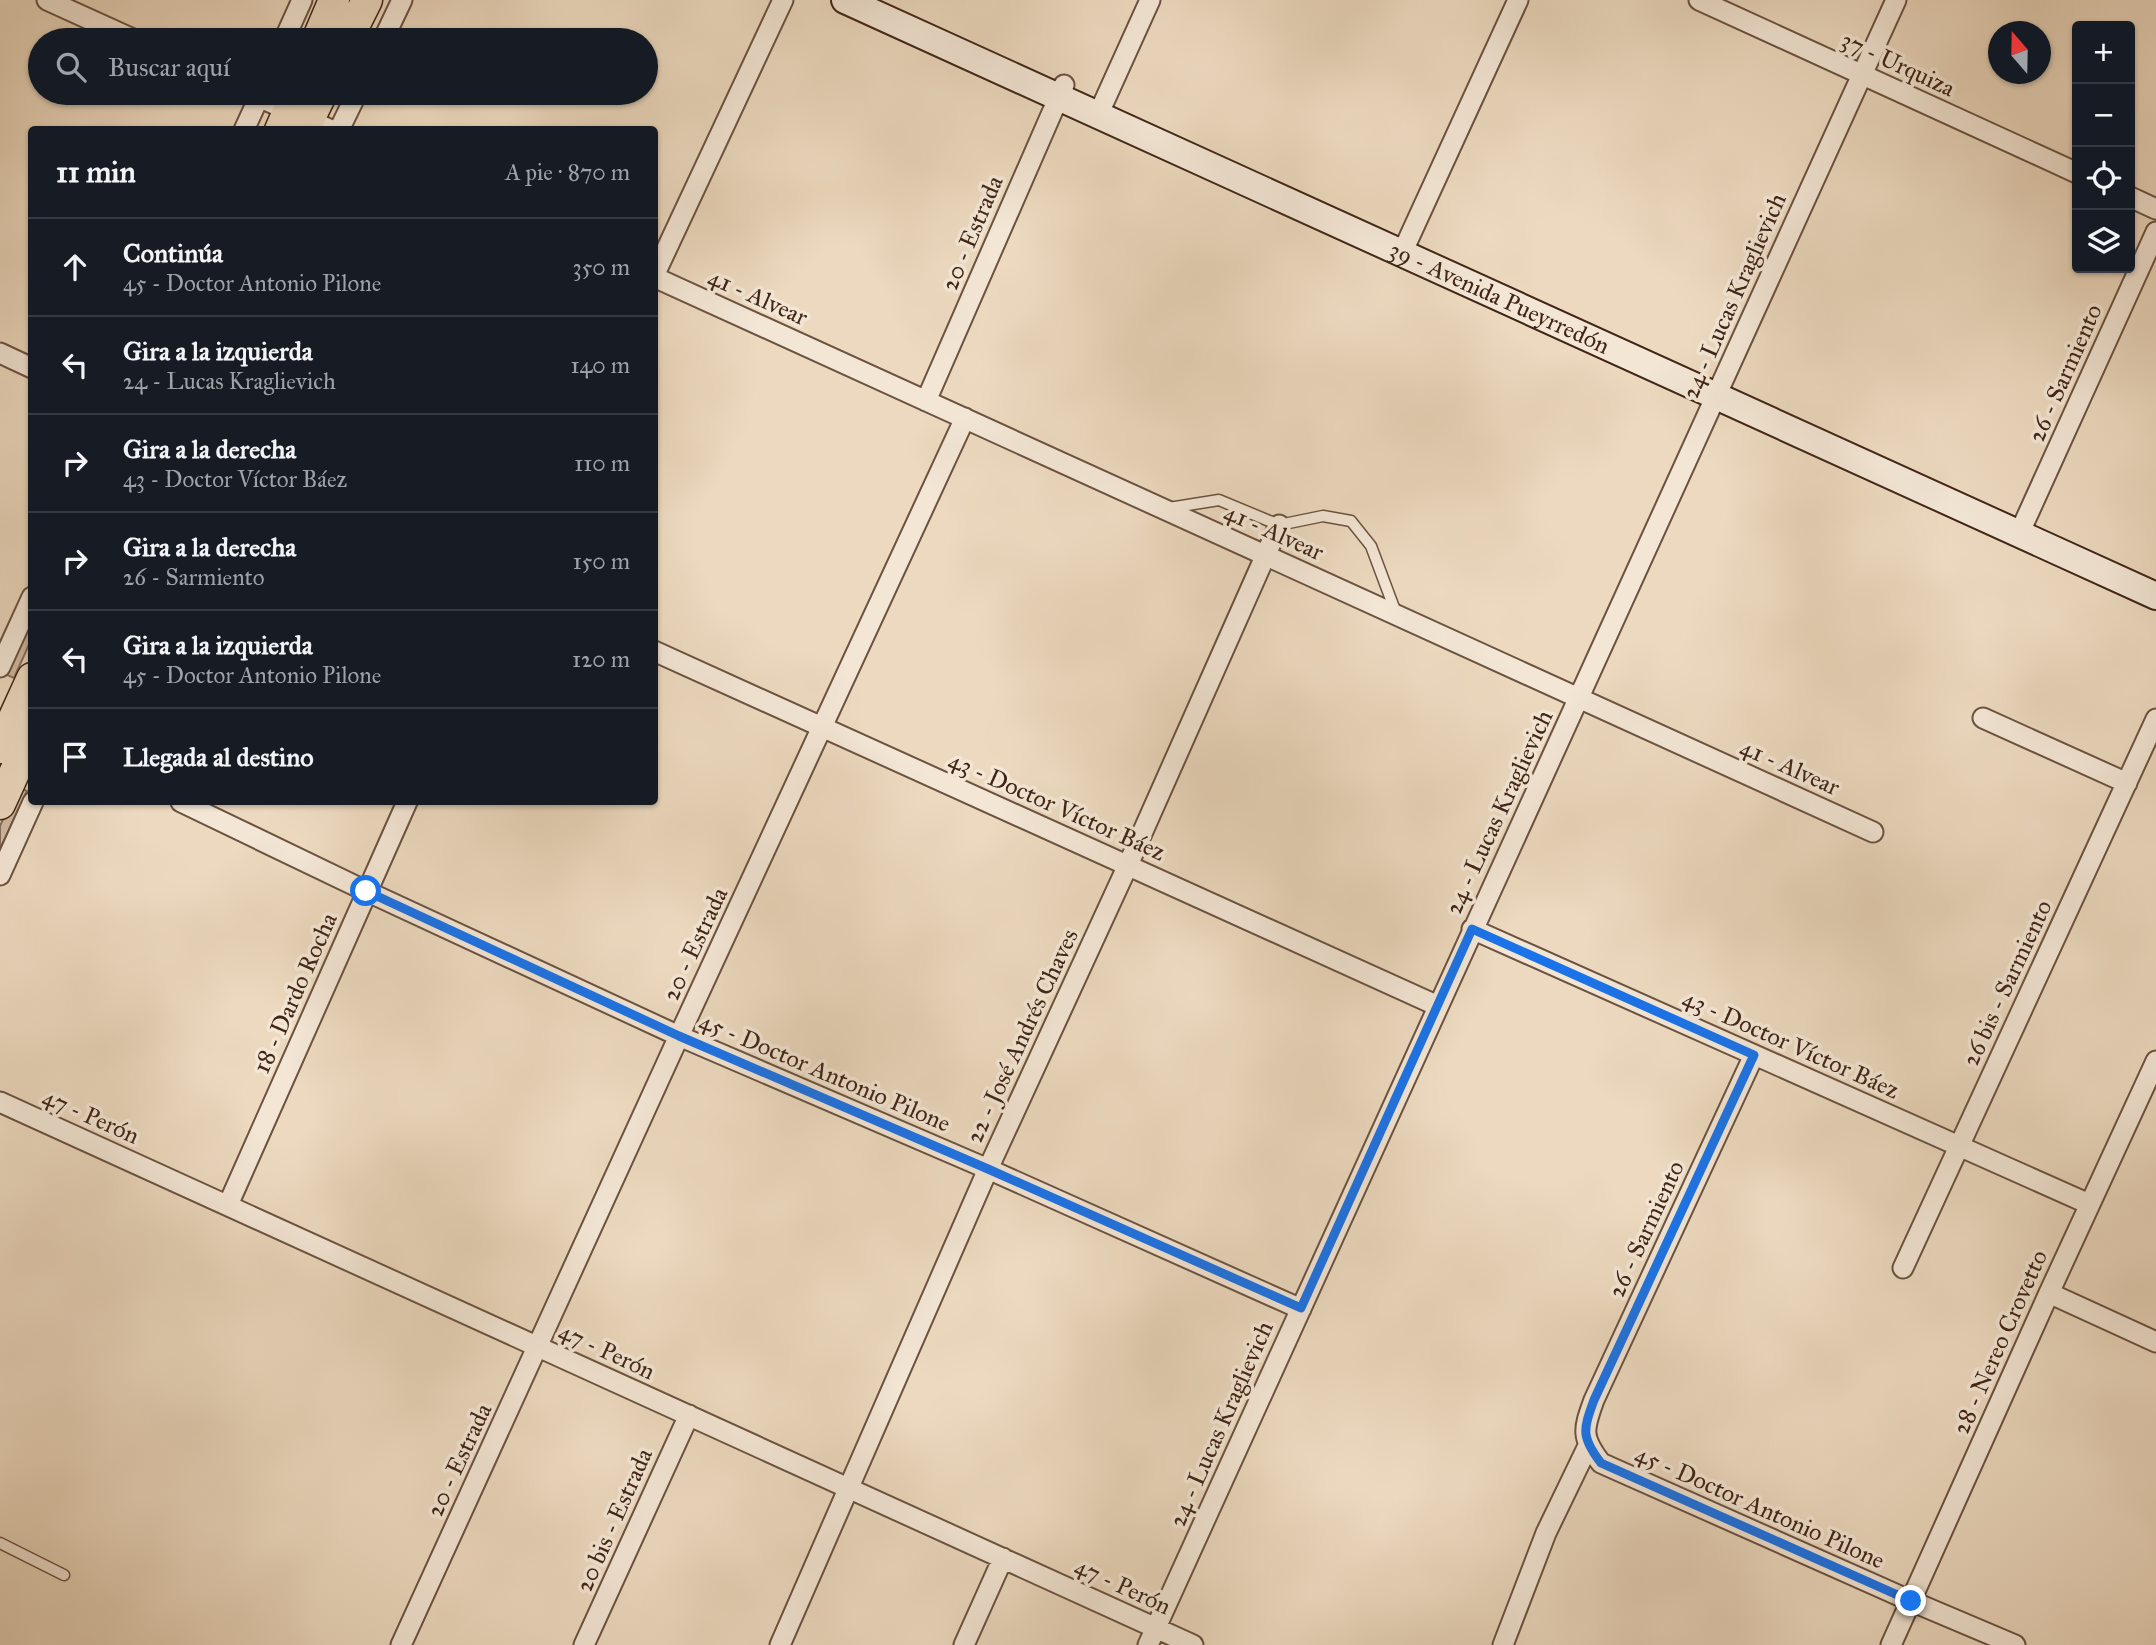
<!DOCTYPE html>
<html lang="es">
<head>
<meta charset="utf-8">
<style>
	body { margin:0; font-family:"IM FELL Great Primer",serif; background:#242831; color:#f1f3f6 }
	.controls { position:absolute; right:21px; top:21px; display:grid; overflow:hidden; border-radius:7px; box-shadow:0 2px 5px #0004 }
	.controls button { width:63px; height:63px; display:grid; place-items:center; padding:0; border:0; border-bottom:2px solid #363941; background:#171b24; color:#f1f3f6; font:35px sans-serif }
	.compass { position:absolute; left:1988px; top:21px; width:63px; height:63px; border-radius:50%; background:#171b24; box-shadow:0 2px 5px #0004; rotate:340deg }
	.stop { position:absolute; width:21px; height:21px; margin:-16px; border:5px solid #1a73e8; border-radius:50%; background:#fff }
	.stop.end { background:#1a73e8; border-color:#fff; box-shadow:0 2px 7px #0008 }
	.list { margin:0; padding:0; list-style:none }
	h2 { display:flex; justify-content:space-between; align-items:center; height:91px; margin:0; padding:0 28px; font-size:30px }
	h2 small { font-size:23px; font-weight:400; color:#9ea1a6 }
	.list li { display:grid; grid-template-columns:46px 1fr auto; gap:21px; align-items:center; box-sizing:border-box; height:98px; padding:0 28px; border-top:2px solid #363941 }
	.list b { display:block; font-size:26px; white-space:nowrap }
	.list p { margin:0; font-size:23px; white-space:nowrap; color:#9ea1a6 }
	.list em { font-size:23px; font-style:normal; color:#9ea1a6 }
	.icon { flex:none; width:38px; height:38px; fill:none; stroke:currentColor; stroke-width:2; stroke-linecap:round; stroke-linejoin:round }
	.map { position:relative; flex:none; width:2156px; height:1645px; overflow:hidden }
	.search { position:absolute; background:#171b24; box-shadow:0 2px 5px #0004; left:28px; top:28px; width:630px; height:77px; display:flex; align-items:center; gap:18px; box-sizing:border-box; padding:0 24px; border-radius:38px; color:#9ea1a6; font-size:26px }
	.panel { position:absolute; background:#171b24; box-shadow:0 2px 5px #0004; left:28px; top:126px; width:630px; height:679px; border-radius:7px }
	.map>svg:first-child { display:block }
	.green { fill:#cfbaa2; stroke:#88705c; stroke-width:2 }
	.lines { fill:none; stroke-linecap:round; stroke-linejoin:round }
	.lane-casing { stroke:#6b5240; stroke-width:13 }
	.street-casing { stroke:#6b5240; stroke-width:23 }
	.secondary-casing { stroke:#402516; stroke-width:30 }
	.primary-casing { stroke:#402516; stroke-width:33 }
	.lane { stroke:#f3e6d5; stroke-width:10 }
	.street { stroke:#f3e6d5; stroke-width:19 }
	.secondary { stroke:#f3e6d5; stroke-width:26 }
	.primary { stroke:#ecd9bf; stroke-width:30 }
	.route { stroke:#1a73e8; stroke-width:9 }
	.labels { text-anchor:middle; stroke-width:7; stroke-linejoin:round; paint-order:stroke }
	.street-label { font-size:24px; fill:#402516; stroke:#f3e6d5 }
</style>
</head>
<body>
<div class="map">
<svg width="2156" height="1645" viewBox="0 0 2156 1645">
	<rect width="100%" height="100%" fill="#ecd9bf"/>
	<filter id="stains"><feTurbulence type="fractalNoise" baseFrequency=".00286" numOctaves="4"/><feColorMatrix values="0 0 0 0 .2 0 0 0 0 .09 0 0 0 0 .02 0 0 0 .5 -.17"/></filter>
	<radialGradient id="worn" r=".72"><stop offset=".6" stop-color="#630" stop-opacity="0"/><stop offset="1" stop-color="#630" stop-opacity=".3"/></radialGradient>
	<!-- green -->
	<path class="green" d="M31,616V640L14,678L5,674Z
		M18,787L27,791L0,849V826Z"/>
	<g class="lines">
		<defs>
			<path id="lane" d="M1169,508L1219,500L1279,525L1323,516L1351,521L1371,546L1396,613
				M0,1543L64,1575"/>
			<path id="street" d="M47,0L135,40
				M1699,0L2077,173
				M284,40L302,0
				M383,40L402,0
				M250,93L331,130
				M1098,115L1150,0
				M244,130L261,93
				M339,130L357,93
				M2130,197L2156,209
				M1402,253L1518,0
				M654,276L783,0
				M654,277L1873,832
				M0,353L32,368
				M926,401L1064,85
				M2019,534L2156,232
				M654,651L1438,1006
				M0,667L32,597
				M1983,718L2127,783
				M181,802L366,891L679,1036L988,1169L1301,1309
				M0,875L33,802
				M1472,929L2089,1204
				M1754,1055L1594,1400C1583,1430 1581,1437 1601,1463L1911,1601L2015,1645
				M0,1102L1193,1645
				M228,1205L407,802
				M1903,1268L2156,719
				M2049,1293L2156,1342
				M401,1645L679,1036L965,418
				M584,1645L689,1415
				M780,1645L988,1169L1128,865L1279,525
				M964,1645L1003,1558
				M1148,1645L1896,0
				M1503,1645L1546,1533L1588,1446
				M1891,1645L2049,1293L2156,1061"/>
			<g id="secondary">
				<path id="s1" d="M845,0L2156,596"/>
			</g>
			<path id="primary" d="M317,40L334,0
				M347,40L367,0
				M280,130L296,93
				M304,130L322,93
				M0,748L32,678
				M0,804L32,734"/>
		</defs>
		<!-- lane casing -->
		<use href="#lane" class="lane-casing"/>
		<!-- street casing -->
		<use href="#street" class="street-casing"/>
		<!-- secondary casing -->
		<use href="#secondary" class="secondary-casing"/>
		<!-- primary casing -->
		<use href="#primary" class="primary-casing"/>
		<!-- lane -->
		<use href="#lane" class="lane"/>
		<!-- street -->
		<use href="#street" class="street"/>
		<!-- secondary -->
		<use href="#secondary" class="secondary"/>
		<!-- primary -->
		<use href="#primary" class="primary"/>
	</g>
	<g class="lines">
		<!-- route -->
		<path class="route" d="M366,891L679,1036L988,1169L1301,1308L1472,929L1754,1055L1594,1400C1583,1430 1581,1437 1601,1463L1911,1601"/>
	</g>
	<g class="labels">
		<!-- street labels -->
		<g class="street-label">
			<text transform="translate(1898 64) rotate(25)" y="8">37 - Urquiza</text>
			<text transform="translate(972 233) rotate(-67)" y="8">20 - Estrada</text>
			<text transform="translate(1734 296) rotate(-66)" y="8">24 - Lucas Kraglievich</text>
			<text transform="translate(758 297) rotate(24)" y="8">41 - Alvear</text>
			<text dy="8" stroke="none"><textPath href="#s1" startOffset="719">39 - Avenida Pueyrredón</textPath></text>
			<text transform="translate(2065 373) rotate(-66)" y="8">26 - Sarmiento</text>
			<text transform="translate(1274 532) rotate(24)" y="8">41 - Alvear</text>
			<text transform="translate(1790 767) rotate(24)" y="8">41 - Alvear</text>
			<text transform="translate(1057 806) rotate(24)" y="8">43 - Doctor Víctor Báez</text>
			<text transform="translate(1499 812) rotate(-65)" y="8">24 - Lucas Kraglievich</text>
			<text transform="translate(695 944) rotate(-65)" y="8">20 - Estrada</text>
			<text transform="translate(2007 983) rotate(-65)" y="8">26 bis - Sarmiento</text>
			<text transform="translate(295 993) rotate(-66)" y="8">18 - Dardo Rocha</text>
			<text transform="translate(1022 1036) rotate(-65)" y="8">22 - José Andrés Chaves</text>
			<text transform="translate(1791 1044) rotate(24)" y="8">43 - Doctor Víctor Báez</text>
			<text transform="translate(825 1072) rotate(23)" y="8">45 - Doctor Antonio Pilone</text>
			<text transform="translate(91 1116) rotate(24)" y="8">47 - Perón</text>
			<text transform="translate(1646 1229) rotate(-65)" y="8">26 - Sarmiento</text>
			<text transform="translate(2000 1342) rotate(-66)" y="8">28 - Nereo Crovetto</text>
			<text transform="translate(607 1351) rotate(25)" y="8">47 - Perón</text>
			<text transform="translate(1221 1424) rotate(-66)" y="8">24 - Lucas Kraglievich</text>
			<text transform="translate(459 1460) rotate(-65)" y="8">20 - Estrada</text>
			<text transform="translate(1760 1507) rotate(24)" y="8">45 - Doctor Antonio Pilone</text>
			<text transform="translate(614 1520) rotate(-66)" y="8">20 bis - Estrada</text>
			<text transform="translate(1123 1586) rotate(25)" y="8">47 - Perón</text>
		</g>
	</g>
	<rect width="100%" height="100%" filter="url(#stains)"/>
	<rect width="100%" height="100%" fill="url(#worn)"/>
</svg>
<div class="controls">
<button>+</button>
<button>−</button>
<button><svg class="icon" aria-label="locate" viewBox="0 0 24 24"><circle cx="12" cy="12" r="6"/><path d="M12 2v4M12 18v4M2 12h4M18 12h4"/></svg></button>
<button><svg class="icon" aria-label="layers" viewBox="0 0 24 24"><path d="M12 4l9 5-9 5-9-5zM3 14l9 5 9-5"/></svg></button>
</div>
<svg class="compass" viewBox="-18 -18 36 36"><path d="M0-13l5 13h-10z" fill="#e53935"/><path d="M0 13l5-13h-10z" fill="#9ea1a6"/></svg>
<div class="stop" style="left:366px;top:891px"></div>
<div class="stop end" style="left:1911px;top:1601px"></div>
<div class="search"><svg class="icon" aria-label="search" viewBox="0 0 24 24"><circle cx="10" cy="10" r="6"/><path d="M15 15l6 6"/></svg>Buscar aquí</div>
<section class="panel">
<h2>11 min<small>A pie · 870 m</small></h2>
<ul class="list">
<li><svg class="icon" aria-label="ahead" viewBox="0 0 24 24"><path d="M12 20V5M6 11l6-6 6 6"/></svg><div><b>Continúa</b><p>45 - Doctor Antonio Pilone</p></div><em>350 m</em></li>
<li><svg class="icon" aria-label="left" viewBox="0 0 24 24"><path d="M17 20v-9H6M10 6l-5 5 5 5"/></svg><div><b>Gira a la izquierda</b><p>24 - Lucas Kraglievich</p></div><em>140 m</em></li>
<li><svg class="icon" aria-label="right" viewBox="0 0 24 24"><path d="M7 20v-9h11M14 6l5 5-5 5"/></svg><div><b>Gira a la derecha</b><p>43 - Doctor Víctor Báez</p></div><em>110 m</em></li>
<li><svg class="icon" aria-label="right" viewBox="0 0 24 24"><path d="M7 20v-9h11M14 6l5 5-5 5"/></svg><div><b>Gira a la derecha</b><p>26 - Sarmiento</p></div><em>150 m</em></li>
<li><svg class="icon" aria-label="left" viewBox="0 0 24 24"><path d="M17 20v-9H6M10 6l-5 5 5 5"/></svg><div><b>Gira a la izquierda</b><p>45 - Doctor Antonio Pilone</p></div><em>120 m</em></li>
<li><svg class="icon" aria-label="arrive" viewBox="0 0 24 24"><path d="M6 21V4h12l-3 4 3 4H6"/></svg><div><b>Llegada al destino</b></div></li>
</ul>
</section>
</div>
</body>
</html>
